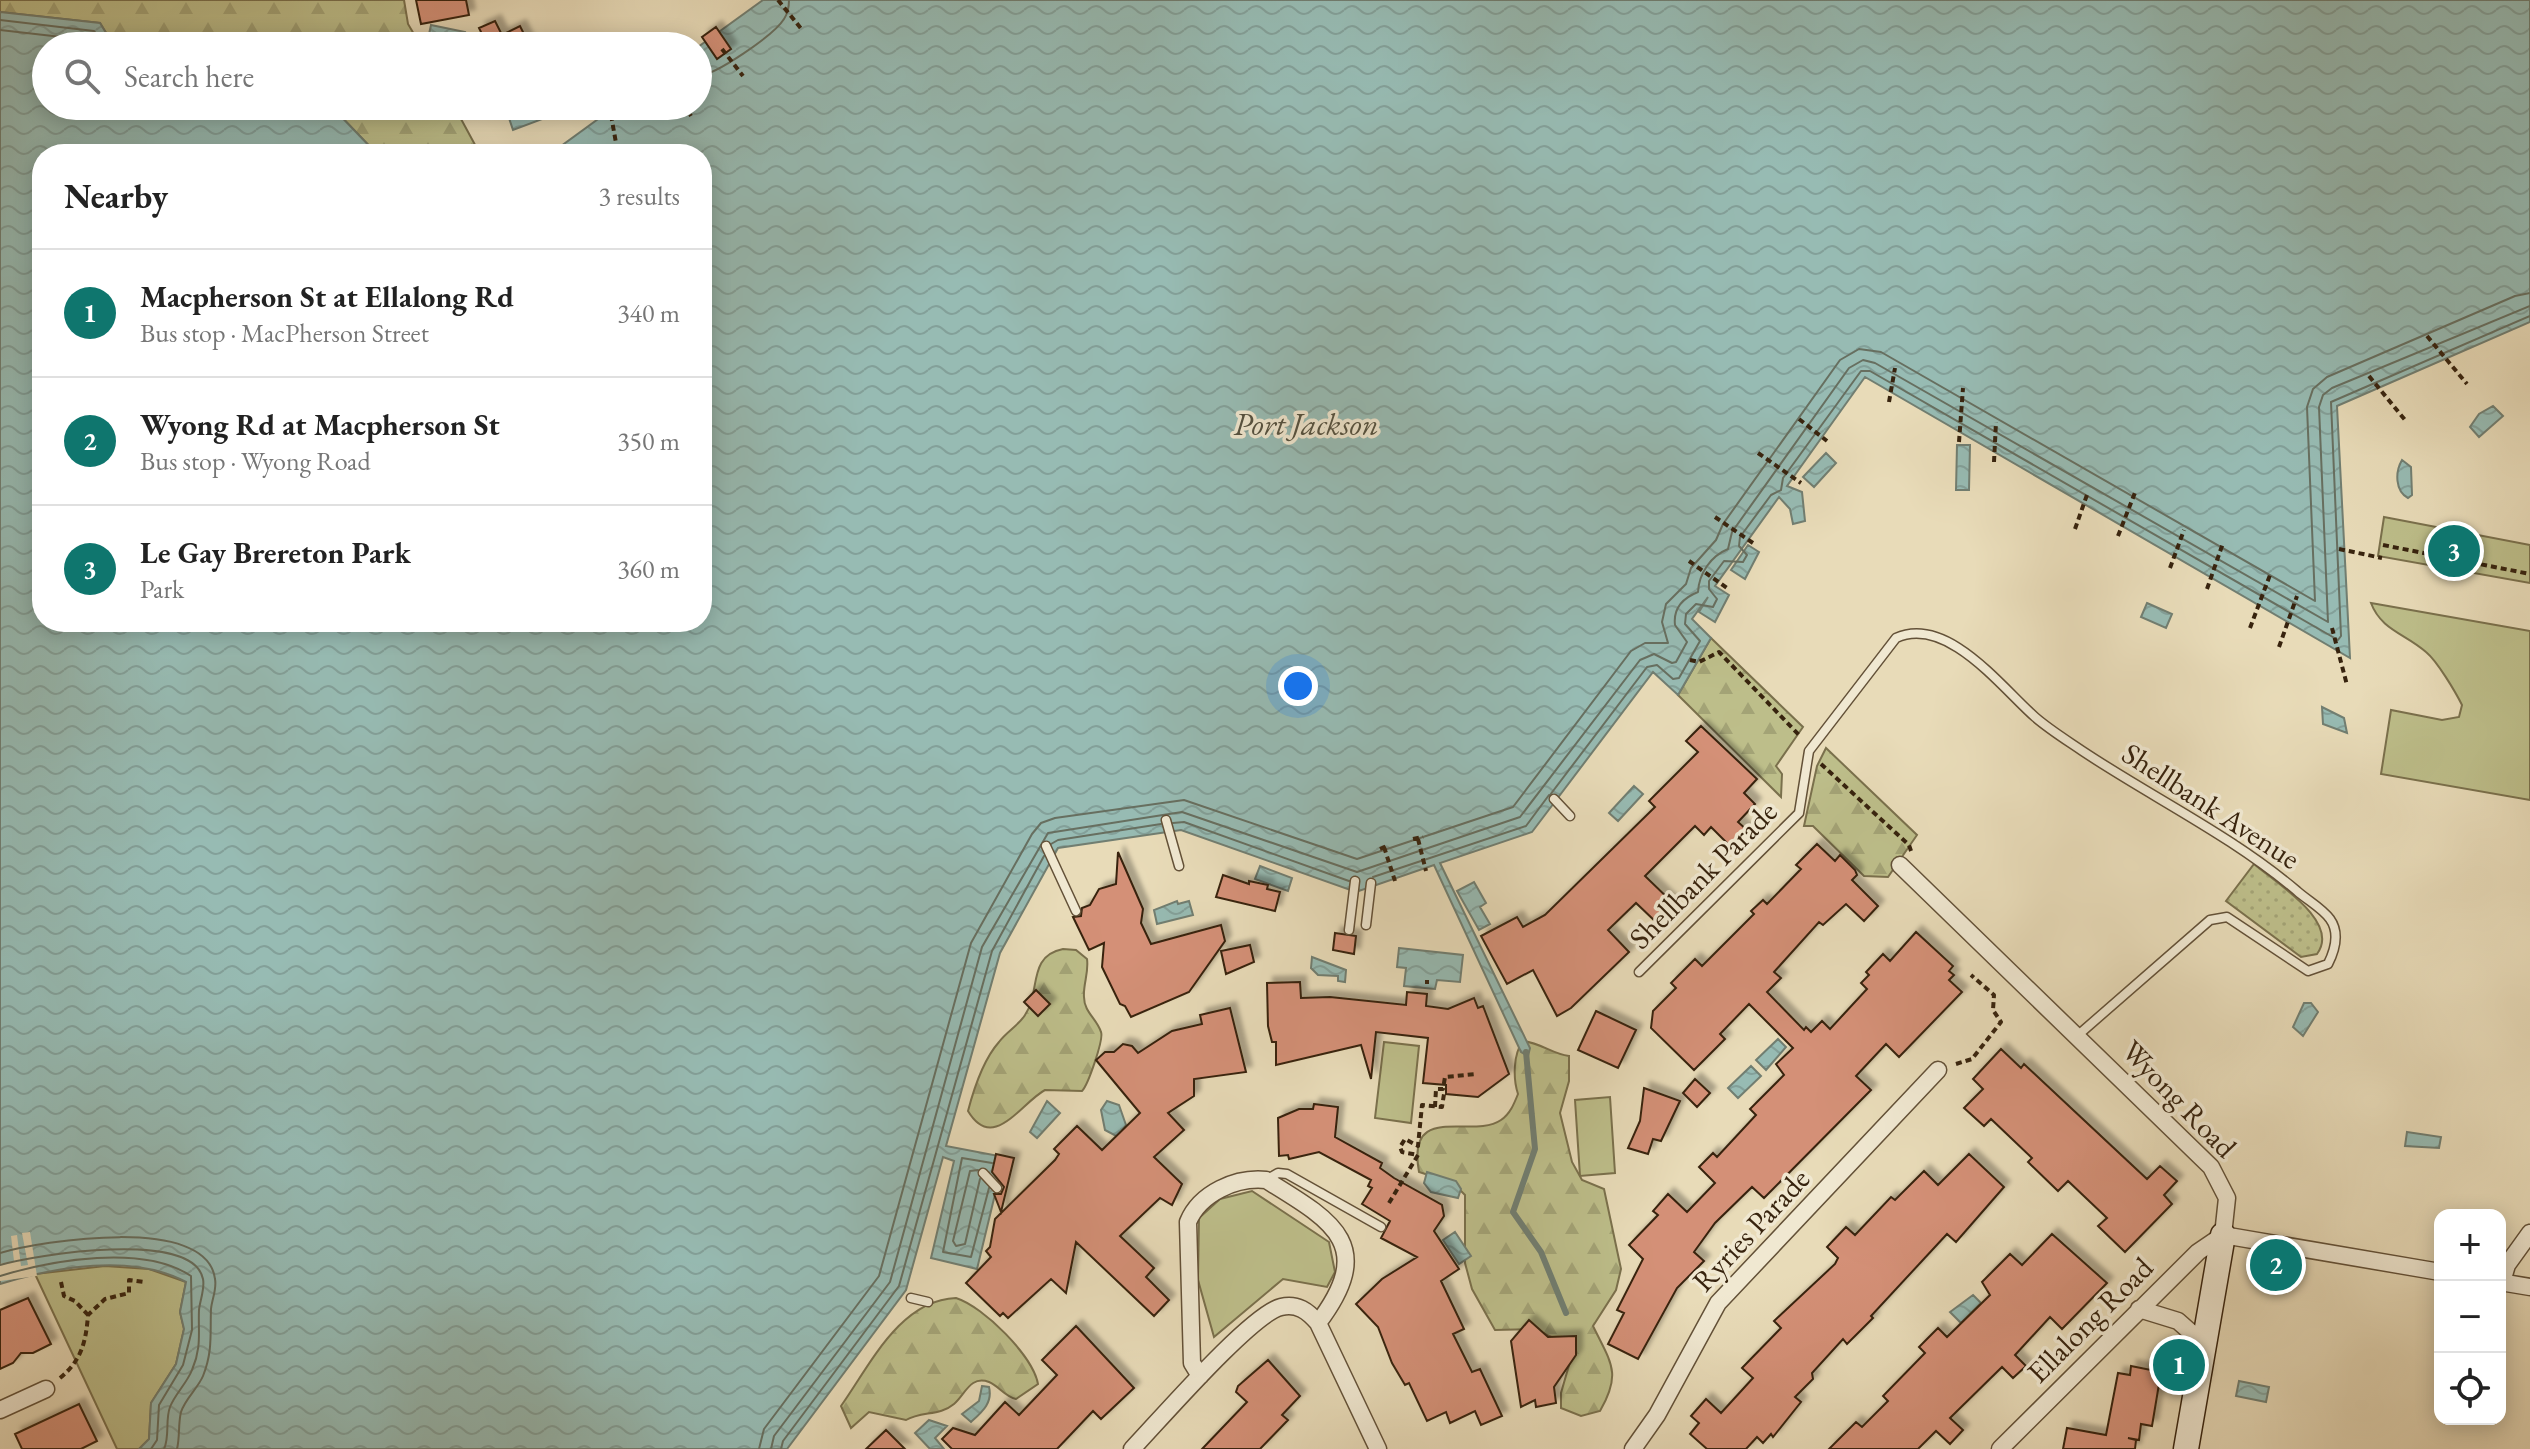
<!DOCTYPE html>
<html lang="en">
<head>
<meta charset="utf-8">
<style>
	body { margin:0; font-family:"EB Garamond",serif; background:#f6f6f6; color:#222 }
	.controls { position:absolute; right:24px; bottom:24px; display:grid; overflow:hidden; border-radius:16px; box-shadow:0 4px 20px #0003 }
	.controls button { width:72px; height:72px; display:grid; place-items:center; padding:0; border:0; border-bottom:2px solid #e0e0e0; background:#fff; color:#222; font:40px sans-serif }
	.you { position:absolute; left:1298px; top:686px; width:28px; height:28px; margin:-20px; border:6px solid #fff; border-radius:50%; background:#1a73e8; box-shadow:0 0 0 12px #1a73e833 }
	.badge { display:grid; place-items:center; width:52px; height:52px; border-radius:50%; background:#0f766e; color:#fff; font-size:26px; font-weight:700 }
	.pin { position:absolute; translate:-50% -50%; border:4px solid #fff; box-shadow:0 2px 8px #0006 }
	.list { margin:0; padding:0; list-style:none }
	h2 { display:flex; justify-content:space-between; align-items:center; height:104px; margin:0; padding:0 32px; font-size:34px }
	h2 small { font-size:26px; font-weight:400; color:#767676 }
	.list li { display:grid; grid-template-columns:52px 1fr auto; gap:24px; align-items:center; box-sizing:border-box; height:128px; padding:0 32px; border-top:2px solid #e0e0e0 }
	.list b { display:block; font-size:30px; white-space:nowrap }
	.list p { margin:0; font-size:26px; white-space:nowrap; color:#767676 }
	.list em { font-size:26px; font-style:normal; color:#767676 }
	.icon { flex:none; width:44px; height:44px; fill:none; stroke:currentColor; stroke-width:2; stroke-linecap:round; stroke-linejoin:round }
	.map { position:relative; flex:none; width:2530px; height:1449px; overflow:hidden }
	.search { position:absolute; background:#fff; box-shadow:0 4px 20px #0003; left:32px; top:32px; width:680px; height:88px; display:flex; align-items:center; gap:20px; box-sizing:border-box; padding:0 28px; border-radius:44px; color:#767676; font-size:30px }
	.panel { position:absolute; background:#fff; box-shadow:0 4px 20px #0003; left:32px; top:144px; width:680px; height:488px; border-radius:32px }
	.map>svg:first-child { display:block }
	.grass { fill:url(#grass-dots); stroke:#7a704c; stroke-width:2 }
	.forest { fill:url(#forest-firs); stroke:#7a704c; stroke-width:2 }
	.park { fill:#bdbe8a; stroke:#7a704c; stroke-width:2 }
	.water { fill:url(#water-waves); stroke:#717e71; stroke-width:2 }
	.pier { fill:#e8dbb8 }
	.lines { fill:none; stroke-linecap:round; stroke-linejoin:round }
	.shore { stroke:#676f60; stroke-width:2 }
	.stream { stroke:#717e71; stroke-width:6 }
	.building { fill:#d49077; stroke:#37230e; stroke-width:2; filter:url(#shadow) }
	.lane-casing { stroke:#635138; stroke-width:11 }
	.street-casing { stroke:#635138; stroke-width:19 }
	.secondary-casing { stroke:#37230e; stroke-width:27 }
	.path { stroke:#37230e; stroke-width:4; stroke-dasharray:6 4; stroke-linecap:butt }
	.lane { stroke:#f0e8d1; stroke-width:8 }
	.street { stroke:#f0e8d1; stroke-width:16 }
	.secondary { stroke:#f0e8d1; stroke-width:24 }
	.labels { text-anchor:middle; stroke-width:7; stroke-linejoin:round; paint-order:stroke }
	.street-label { font-size:30px; fill:#37230e; stroke:#f0e8d1 }
	.water-label { font-size:32px; font-style:italic; fill:#545140; stroke:#f0e8d1 }
</style>
</head>
<body>
<div class="map">
<svg width="2530" height="1449" viewBox="0 0 2530 1449">
	<defs>
		<pattern id="grass-dots" width="8" height="8" patternUnits="userSpaceOnUse" patternTransform="scale(2)"><rect width="8" height="8" fill="#bdbe8a"/><path d="M2 2h.1M6 6h.1" fill="none" stroke="#a3a376" stroke-width="1.8" stroke-linecap="round"/></pattern>
		<pattern id="forest-firs" width="22" height="20" patternUnits="userSpaceOnUse" patternTransform="scale(2)"><rect width="22" height="20" fill="#bdbe8a"/><path d="M5 1l3.5 6h-7zM16 11l3.5 6h-7z" fill="#a3a376"/></pattern>
		<pattern id="water-waves" width="16" height="10" patternUnits="userSpaceOnUse" patternTransform="scale(2)"><rect width="16" height="10" fill="#97bbb3"/><path d="M0 5q4-4 8 0t8 0" fill="none" stroke="#83a099"/></pattern>
		<filter id="shadow"><feDropShadow dx="6" dy="-6" stdDeviation="2" flood-color="#0004"/></filter>
	</defs>
	<rect width="100%" height="100%" fill="#e8dbb8"/>
	<filter id="stains"><feTurbulence type="fractalNoise" baseFrequency=".0025" numOctaves="4"/><feColorMatrix values="0 0 0 0 .2 0 0 0 0 .09 0 0 0 0 .02 0 0 0 .5 -.17"/></filter>
	<radialGradient id="worn" r=".72"><stop offset=".6" stop-color="#630" stop-opacity="0"/><stop offset="1" stop-color="#630" stop-opacity=".3"/></radialGradient>
	<!-- grass -->
	<path class="grass" d="M2254,864C2276,883 2341,922 2317,954L2301,957L2226,901Z"/>
	<!-- forest -->
	<path class="forest" d="M0,0H404L408,24L421,46H114L100,23L0,12Z
		M331,106H454L480,154H377Z
		M1711,638L1803,727L1776,766L1782,774L1781,797L1678,695Z
		M1826,748L1917,835L1888,877L1864,876L1813,826H1804L1817,766Z
		M1063,949L1076,950L1087,959C1089,973 1083,984 1084,997C1084,1012 1097,1019 1101,1032C1104,1039 1088,1085 1082,1091L1045,1090C1021,1103 993,1153 968,1111C974,1088 983,1060 999,1042C1006,1032 1019,1025 1025,1015C1041,992 1027,956 1063,949Z
		M1523,1041C1541,1043 1552,1054 1569,1056V1081L1560,1113L1572,1162L1582,1180L1604,1189L1621,1269L1616,1290L1593,1326C1611,1363 1622,1373 1600,1411L1581,1416L1561,1408V1393L1574,1348L1535,1329L1495,1330L1472,1289L1465,1263V1195L1453,1183L1419,1172C1406,1101 1472,1140 1501,1120C1510,1114 1514,1104 1518,1094C1513,1079 1513,1054 1523,1041Z
		M956,1298C984,1307 1033,1356 1038,1384L1016,1399C1004,1396 999,1386 989,1382C970,1375 965,1395 954,1404C940,1416 921,1411 906,1420L869,1412L851,1428L841,1406C870,1365 900,1300 956,1298Z"/>
	<!-- park -->
	<path class="park" d="M2384,517L2530,545V583L2378,556Z
		M2371,603L2530,631V800L2381,774L2391,710L2442,720L2459,717L2462,705C2455,691 2437,661 2426,652C2406,634 2381,630 2371,603Z
		M1384,1042L1419,1046L1411,1123L1375,1118Z
		M1610,1097L1615,1173L1580,1176L1575,1100Z
		M1252,1191L1329,1242L1335,1272L1327,1287L1283,1279L1214,1337L1198,1280L1199,1218L1220,1199Z
		M105,1266L149,1269L186,1282L180,1312L184,1329L176,1364L151,1403L149,1439L139,1449H117L35,1274Z"/>
	<!-- water -->
	<path class="water" d="M763,0H2530V322L2337,406L2350,658L1865,377L1787,486L1802,492L1805,521L1793,524L1790,509L1779,497L1715,586L1729,595L1715,622L1699,612L1708,597L1692,619L1711,638L1678,695L1653,672L1532,832L1440,863L1530,1048L1528,1056L1521,1052L1434,865L1356,892L1181,830L1058,848L1000,953L946,1146L1004,1157L977,1269L931,1258L954,1161L943,1157L906,1290L787,1449H139L149,1439L151,1403L176,1364L184,1329L180,1312L186,1282C132,1253 55,1267 0,1284V12L100,23L114,46H46V106H331L377,154H42V622H702V154H532L561,146L616,106H698V47Z
		M431,25L465,32L462,46L428,39Z
		M532,106H540L545,118L513,130L508,115Z
		M2493,406L2503,416L2479,437L2470,427L2479,414Z
		M1957,445H1970L1969,490H1956Z
		M1826,453L1836,463L1814,487L1803,477Z
		M2402,460L2411,467L2412,495L2408,498C2395,491 2395,472 2402,460Z
		M1748,545L1759,552L1745,579L1731,570Z
		M2147,603L2172,614L2166,628L2141,617Z
		M2322,707L2344,718L2347,733L2323,724Z
		M1634,786L1643,794L1618,821L1609,813Z
		M1260,866L1292,878L1288,891L1255,879Z
		M1474,882L1486,903L1480,907L1490,924L1479,930L1457,891Z
		M1177,901L1178,904L1189,901L1193,915L1157,924L1154,910Z
		M1399,948L1463,955L1460,982L1437,980L1435,989L1404,986L1406,968L1397,967Z
		M1312,957L1346,970L1345,982L1338,981V976L1318,975L1311,968Z
		M2304,1003H2311L2318,1012L2303,1036L2293,1027Z
		M1778,1039L1786,1047L1766,1070L1756,1060Z
		M1751,1066L1761,1076L1738,1098L1728,1088Z
		M1047,1101L1060,1113L1037,1138L1030,1132Z
		M1107,1101L1119,1105L1126,1125L1118,1137L1105,1130L1101,1110Z
		M2407,1132L2441,1137L2439,1148L2405,1146Z
		M1427,1172L1456,1181L1461,1189L1458,1198L1431,1192L1424,1183Z
		M1455,1232L1471,1256L1459,1264L1443,1240Z
		M1973,1295L1981,1303L1961,1323L1950,1312Z
		M2239,1381L2269,1387L2266,1402L2236,1396Z
		M982,1386L989,1387C993,1403 982,1412 971,1422L962,1414L979,1401Z
		M929,1420L947,1426L935,1438L944,1449H930L915,1433Z"/>
	<!-- pier -->
	<path class="pier" d="M30,1232L37,1276L0,1281V1264L14,1261L11,1236L17,1235L21,1266L28,1265L22,1233Z"/>
	<g class="lines">
		<!-- shore -->
		<path class="shore" d="M0,20L94,31L105,46
			M0,30L88,40L93,46
			M698,76C716,75 774,35 784,19C788,13 789,7 789,0
			M1550,795L1647,667L1657,665L1673,679L1679,678L1700,641L1685,624L1686,614L1696,604L1713,607L1717,599L1709,589V581L1724,561L1743,562L1747,555L1739,546L1740,537L1771,495L1781,490L1783,478L1861,371H1870L2338,640L2341,636L2331,402L2530,316
			M1173,823L1184,822L1349,881
			M1051,844L1058,840L1161,824
			M1373,877L1526,826L1549,795
			M978,1170L970,1171L953,1241L956,1246L965,1244L980,1179
			M989,1188L971,1257L943,1252L962,1158L992,1163
			M0,1253C41,1241 207,1214 215,1279C217,1289 212,1299 211,1309C210,1333 213,1351 203,1376C198,1388 185,1399 181,1412C178,1424 180,1437 177,1449
			M0,1265C34,1255 193,1229 203,1279C205,1289 200,1300 199,1310C198,1332 202,1347 192,1370C187,1383 175,1394 170,1407C165,1420 170,1436 164,1449
			M0,1276C52,1260 143,1244 191,1276L192,1330L183,1365L159,1405L157,1440L151,1449
			M759,1449L764,1429L879,1276L971,943L1032,834L1041,823L1055,818L1184,800L1357,859L1513,807L1631,651L1645,643H1668L1662,622L1666,604L1686,584L1691,568L1716,540L1723,524L1840,360L1859,349L1881,352L2315,601L2307,407L2313,389L2327,377L2515,296L2530,293
			M771,1449L774,1436L890,1282L982,947L1048,833L1182,812L1357,872L1520,817L1640,660L1654,654L1672,663L1676,662L1687,642L1675,625C1673,608 1683,598 1698,592C1699,573 1711,556 1728,549L1732,532L1849,368L1863,360L1875,363L2328,622L2319,407L2323,395L2332,388L2530,306
			M781,1449L783,1441L899,1286L992,951L1044,856"/>
		<!-- stream -->
		<path class="stream" d="M1526,1052L1535,1149L1513,1212L1541,1252L1566,1313"/>
	</g>
	<!-- building -->
	<path class="building" d="M416,0H466L469,15L421,24Z
		M495,21L502,35L520,26L530,46H477L486,42L479,28Z
		M716,27L731,49L717,59L702,37Z
		M1701,726L1757,779L1744,793L1755,804L1738,822L1748,831L1732,848L1711,827L1704,835L1695,826L1645,876L1674,904L1656,922L1636,903L1608,930L1629,952L1571,1008L1557,1016L1533,970L1507,984L1481,936L1517,917L1523,927L1545,915L1655,807L1649,801L1698,752L1686,741Z
		M1817,844L1835,861L1840,855L1855,870L1857,875L1852,880L1878,906L1864,921L1846,904L1823,925L1819,922L1774,972L1781,978L1767,992L1804,1030L1806,1027L1811,1032L1822,1021L1830,1029L1867,989L1861,983L1869,975L1866,972L1883,954L1890,961L1916,932L1953,966L1949,971L1954,975L1949,980L1962,992L1899,1057L1886,1044L1856,1076L1871,1090L1764,1198L1752,1187L1715,1223L1694,1252L1704,1261L1677,1288L1638,1359L1608,1344L1624,1313L1617,1310L1643,1259L1629,1245L1658,1215L1653,1211L1668,1194L1687,1212L1715,1183L1699,1167L1713,1153L1717,1157L1756,1115L1750,1109L1784,1075L1776,1064L1793,1048L1749,1004L1720,1034L1725,1039L1694,1070L1651,1028L1653,1011L1676,988L1671,983L1695,959L1702,966L1754,914L1751,911L1763,900L1767,904L1801,869L1796,865Z
		M1118,852L1143,909L1141,923L1151,944L1221,925L1225,941L1189,992L1131,1017L1125,1006L1120,1004L1102,967L1104,943L1089,950L1073,917L1081,916L1082,908L1090,905L1099,889L1116,884Z
		M1223,875L1249,884V881L1268,885L1267,889L1280,892L1275,911L1216,897Z
		M1335,933L1356,936L1354,954L1333,950Z
		M1250,945L1254,962L1226,974L1221,951Z
		M1300,982L1301,998L1330,997L1406,1005L1407,992L1427,994L1426,1006L1448,1009L1474,998L1478,1008L1483,1006L1509,1074L1478,1097L1446,1094V1085L1423,1083L1428,1038L1376,1032L1371,1079L1361,1045L1276,1065V1042H1272L1268,1026L1267,983Z
		M1036,990L1050,1004L1038,1016L1024,1002Z
		M1230,1008L1246,1072L1194,1079V1096L1168,1113L1184,1130L1154,1157L1182,1184L1172,1205L1160,1198L1120,1236L1154,1268L1146,1277L1169,1300L1154,1316L1076,1242L1066,1293L1051,1279L1008,1318L1003,1313L1000,1316L966,1283L991,1257L986,1251L990,1247L995,1219L1055,1160L1059,1154L1054,1149L1077,1126L1102,1150L1140,1113L1096,1060L1105,1052H1114L1123,1044L1132,1046L1138,1053L1172,1031L1202,1024L1200,1015Z
		M1596,1011L1636,1030L1618,1068L1578,1050Z
		M2001,1049L2021,1068L2024,1064L2147,1179L2160,1166L2177,1181L2164,1195L2172,1204L2125,1252L2098,1226L2107,1218L2068,1181L2058,1191L2028,1162L2032,1158L1991,1119L1984,1126L1964,1108L1983,1089L1973,1079Z
		M1695,1079L1710,1093L1697,1107L1683,1093Z
		M1644,1088L1680,1101L1661,1141L1653,1139L1648,1154L1628,1148L1640,1121Z
		M1314,1104L1338,1107L1335,1137L1382,1163L1380,1168L1394,1178L1442,1205L1444,1216L1434,1231L1459,1269L1441,1281L1464,1329L1453,1334L1472,1372L1480,1369L1502,1416L1481,1425L1475,1411L1450,1423L1446,1412L1427,1421L1409,1383L1405,1385L1392,1363L1378,1327L1356,1304L1382,1279L1417,1257L1381,1238L1390,1221L1362,1204L1372,1188L1368,1186L1371,1180L1319,1152L1289,1159L1288,1155L1279,1156L1278,1118L1299,1109H1313Z
		M996,1154L1014,1158L1001,1212L994,1194H1001L1004,1187L992,1172Z
		M1969,1154L2004,1187L1956,1242L1947,1234L1871,1316L1873,1318L1847,1344L1843,1339L1812,1373L1813,1379L1795,1397L1801,1402L1773,1437L1771,1434L1763,1443L1757,1437L1746,1449H1707L1690,1434L1699,1423L1691,1416L1706,1399L1721,1413L1753,1378L1742,1368L1781,1328L1774,1321L1835,1264L1838,1258L1827,1247L1846,1227L1855,1235L1891,1197L1895,1200L1924,1171L1938,1185Z
		M2052,1234L2107,1283L2062,1329L2050,1317L2015,1355L2026,1366L2013,1378L2002,1367L1950,1418L1963,1430L1950,1444L1936,1431L1918,1449H1829L1856,1422L1862,1427L1888,1401L1883,1396L1925,1353L1919,1347L1938,1328L1947,1337L1990,1295L1982,1282L2010,1254L2022,1265Z
		M28,1298L51,1344L33,1353H21L13,1363L0,1369V1310Z
		M1529,1320L1548,1337L1576,1336V1355L1554,1387L1556,1403L1536,1407L1535,1400L1521,1407L1511,1341Z
		M1076,1326L1134,1388L1101,1419L1093,1411L1057,1449H952L942,1439L953,1428L975,1435L1005,1402L1019,1415L1057,1375L1042,1360Z
		M1268,1360L1300,1396L1282,1415L1288,1420L1260,1449H1202L1247,1402L1236,1392L1238,1386Z
		M2131,1366L2161,1372L2152,1426L2141,1424L2139,1440L2128,1438L2136,1440L2135,1449H2063L2067,1428L2106,1435L2118,1373L2130,1375Z
		M79,1404L97,1441L81,1449H22L15,1434Z
		M886,1430L905,1449H866Z"/>
	<g class="lines">
		<defs>
			<path id="lane" d="M1554,799L1570,816
				M1166,820L1179,866
				M1046,846L1076,911
				M1366,925L1371,883
				M1349,930L1355,881
				M1639,972L1799,813L1809,751L1896,638C1947,615 2001,687 2035,717C2050,730 2068,741 2084,752C2155,799 2232,836 2297,891C2307,900 2322,908 2330,919C2340,933 2335,950 2328,964L2308,971L2227,917L2210,920L2077,1036
				M983,1173L997,1188
				M1266,1180L1278,1173L1287,1174L1381,1227
				M911,1298L928,1302"/>
			<path id="street" d="M1900,865L2211,1167L2227,1198L2223,1235
				M2223,1235L2440,1272
				M2500,1282L2530,1287
				M2502,1282L2507,1265L2530,1233
				M2139,1309L2178,1321L2204,1344
				M1200,1376L1192,1363L1188,1222C1200,1193 1236,1177 1266,1180C1333,1221 1377,1245 1318,1323
				M0,1410L46,1389
				M1132,1449C1158,1422 1251,1314 1281,1307C1297,1303 1308,1311 1318,1323L1378,1449
				M1633,1449L1657,1415L1718,1303L1938,1070
				M2000,1449L2198,1252L2223,1235"/>
			<path id="secondary" d="M2186,1449L2223,1235"/>
		</defs>
		<!-- lane casing -->
		<use href="#lane" class="lane-casing"/>
		<!-- street casing -->
		<use href="#street" class="street-casing"/>
		<!-- secondary casing -->
		<use href="#secondary" class="secondary-casing"/>
		<!-- path -->
		<path class="path" d="M778,0L803,31
			M722,49L743,76
			M685,106L691,116
			M611,115L618,154
			M2427,336L2467,384
			M2369,376L2405,420
			M1889,402L1895,368
			M1799,419L1827,441
			M1959,442L1963,388
			M1758,453L1801,483
			M1994,462L1996,422
			M1715,517L1753,543
			M2075,529L2088,492
			M2118,536L2136,490
			M2383,545L2530,574
			M2339,549L2382,558
			M1689,561L1727,588
			M2170,568L2184,530
			M2207,589L2223,543
			M2250,628L2270,575
			M2332,628L2347,685
			M2279,647L2297,596
			M1690,660L1699,662L1719,652L1799,735
			M1821,764L1909,845L1911,851
			M1413,839L1423,837
			M1418,839L1426,871
			M1384,847L1395,881
			M1380,849L1389,845
			M1427,984V980
			M1956,1064L1972,1059L2001,1022L1993,1010L1994,995L1971,975
			M1435,1107L1436,1089H1443L1445,1077L1476,1074
			M1389,1203L1418,1155L1402,1152L1400,1147L1405,1139L1418,1146L1422,1105L1442,1107L1444,1094
			M61,1282L64,1296L75,1301L88,1315
			M60,1378C82,1360 86,1341 88,1315L105,1299L129,1293V1280L144,1282"/>
		<!-- lane -->
		<use href="#lane" class="lane"/>
		<!-- street -->
		<use href="#street" class="street"/>
		<!-- secondary -->
		<use href="#secondary" class="secondary"/>
	</g>
	<g class="labels">
		<!-- street labels -->
		<g class="street-label">
			<text transform="translate(2211 806) rotate(33)" y="10">Shellbank Avenue</text>
			<text transform="translate(1703 875) rotate(-45)" y="10">Shellbank Parade</text>
			<text transform="translate(2179 1099) rotate(46)" y="10">Wyong Road</text>
			<text transform="translate(1751 1230) rotate(-47)" y="10">Ryries Parade</text>
			<text transform="translate(2090 1320) rotate(-45)" y="10">Ellalong Road</text>
		</g>
		<!-- water labels -->
		<g class="water-label">
			<text x="1306" y="435">Port Jackson</text>
		</g>
	</g>
	<rect width="100%" height="100%" filter="url(#stains)"/>
	<rect width="100%" height="100%" fill="url(#worn)"/>
</svg>
<div class="controls">
<button>+</button>
<button>−</button>
<button><svg class="icon" aria-label="locate" viewBox="0 0 24 24"><circle cx="12" cy="12" r="6"/><path d="M12 2v4M12 18v4M2 12h4M18 12h4"/></svg></button>
</div>
<div class="you"></div>
<div class="pin badge" style="left:2179px;top:1365px">1</div>
<div class="pin badge" style="left:2276px;top:1265px">2</div>
<div class="pin badge" style="left:2454px;top:551px">3</div>
<div class="search"><svg class="icon" aria-label="search" viewBox="0 0 24 24"><circle cx="10" cy="10" r="6"/><path d="M15 15l6 6"/></svg>Search here</div>
<section class="panel">
<h2>Nearby<small>3 results</small></h2>
<ul class="list">
<li><span class="badge">1</span><div><b>Macpherson St at Ellalong Rd</b><p>Bus stop · MacPherson Street</p></div><em>340 m</em></li>
<li><span class="badge">2</span><div><b>Wyong Rd at Macpherson St</b><p>Bus stop · Wyong Road</p></div><em>350 m</em></li>
<li><span class="badge">3</span><div><b>Le Gay Brereton Park</b><p>Park</p></div><em>360 m</em></li>
</ul>
</section>
</div>
</body>
</html>
